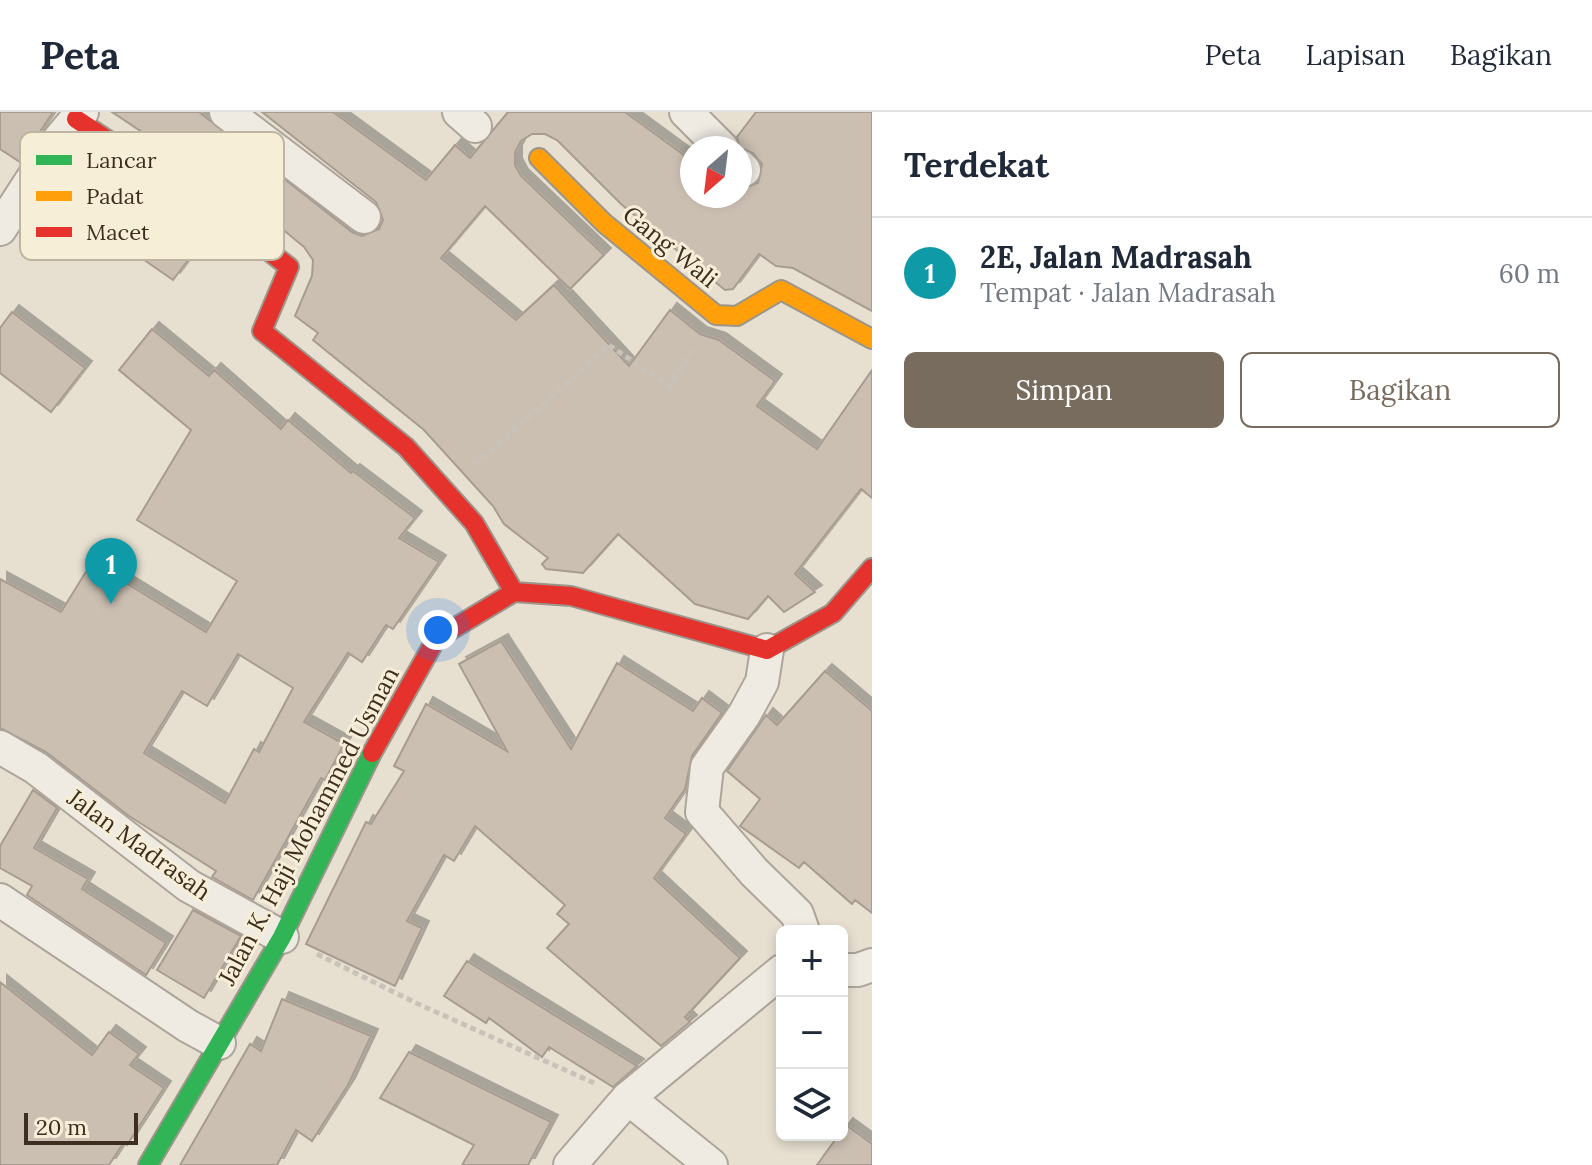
<!DOCTYPE html>
<html lang="id">
<head>
<meta charset="utf-8">
<style>
	body { margin:0; font-family:Lora,serif; background:#f6f6f7; color:#1f2937 }
	.controls { position:absolute; right:24px; bottom:24px; display:grid; overflow:hidden; border-radius:12px; box-shadow:0 4px 12px #0003 }
	.controls button { width:72px; height:72px; display:grid; place-items:center; padding:0; border:0; border-bottom:2px solid #e0e1e3; background:#fff; color:#1f2937; font:40px sans-serif }
	.compass { position:absolute; left:680px; top:24px; width:72px; height:72px; border-radius:50%; background:#fff; box-shadow:0 4px 12px #0003; rotate:208deg }
	.scale { position:absolute; left:24px; bottom:20px; width:114px; box-sizing:border-box; padding-left:8px; border:4px solid #3d2e20; border-top:0; font-size:22px; line-height:28px; white-space:nowrap; color:#3d2e20; -webkit-text-stroke:6px #f7eed8; paint-order:stroke }
	.you { position:absolute; left:438px; top:518px; width:28px; height:28px; margin:-20px; border:6px solid #fff; border-radius:50%; background:#1a73e8; box-shadow:0 0 0 12px #1a73e833 }
	.badge { display:grid; place-items:center; width:52px; height:52px; border-radius:50%; background:#786c5e; color:#fff; font-size:26px; font-weight:700 }
	.pin { position:absolute; translate:-50% -66px; filter:drop-shadow(0 2px 4px #0008) }
	.pin::after { content:''; position:absolute; top:42px; width:28px; height:24px; background:inherit; clip-path:polygon(0 0,100% 0,50% 100%) }
	.list { margin:0; padding:0; list-style:none }
	h2 { display:flex; justify-content:space-between; align-items:center; height:104px; margin:0; padding:0 32px; font-size:34px }
	h2 small { font-size:26px; font-weight:400; color:#747a83 }
	.list li { display:grid; grid-template-columns:52px 1fr auto; gap:24px; align-items:center; box-sizing:border-box; height:112px; padding:0 32px; border-top:2px solid #e0e1e3 }
	.list b { display:block; font-size:30px; white-space:nowrap }
	.list p { margin:0; font-size:26px; white-space:nowrap; color:#747a83 }
	.list em { font-size:26px; font-style:normal; color:#747a83 }
	.actions { display:flex; gap:16px; padding:24px 32px }
	.actions a { flex:1; padding:18px 0; border:2px solid #786c5e; border-radius:12px; text-align:center; font-size:28px; color:#786c5e }
	.actions .main { background:#786c5e; color:#fff }
	.icon { flex:none; width:44px; height:44px; fill:none; stroke:currentColor; stroke-width:2; stroke-linecap:round; stroke-linejoin:round }
	.map { position:relative; flex:none; width:872px; height:1053px; overflow:hidden }
	header { display:flex; align-items:center; gap:48px; box-sizing:border-box; height:112px; padding:0 40px; background:#fff; border-bottom:2px solid #e0e1e3 }
	header strong { font-size:38px }
	nav { display:flex; gap:44px; margin-inline-start:auto; font-size:28px }
	main { display:flex }
	aside { flex:1; background:#fff }
	.map>svg:first-child { display:block }
	.building { fill:#cbbfb2; stroke:#a89c90; stroke-width:2; fill-rule:evenodd; filter:url(#shadow) }
	.lines { fill:none; stroke-linecap:round; stroke-linejoin:round }
	.street-casing { stroke:#ada599; stroke-width:36 }
	.fast-casing { stroke:#9c958a; stroke-width:22 }
	.slow-casing { stroke:#9c958a; stroke-width:22 }
	.jam-casing { stroke:#9c958a; stroke-width:22 }
	.path { stroke:#c8c2b9; stroke-width:5; stroke-dasharray:6 4; stroke-linecap:butt }
	.street { stroke:#efebe3; stroke-width:32 }
	.fast { stroke:#30b455; stroke-width:18 }
	.slow { stroke:#ff9f0a; stroke-width:18 }
	.jam { stroke:#e5322d; stroke-width:18 }
	.labels { text-anchor:middle; stroke-width:6; stroke-linejoin:round; paint-order:stroke }
	.street-label { font-size:24px; fill:#3d2e20; stroke:#f7eed8 }
	.key { fill:#f7eed8; stroke:#bfb4a1; stroke-width:2 }
	.key-label { font-size:22px; fill:#3d2e20 }
</style>
</head>
<body>
<header>
<strong>Peta</strong>
<nav><a>Peta</a><a>Lapisan</a><a>Bagikan</a></nav>
</header>
<main>
<div class="map">
<svg width="872" height="1053" viewBox="0 0 872 1053">
	<defs>
		<filter id="shadow"><feDropShadow dx="7" dy="-7" stdDeviation="0" flood-color="#0004"/></filter>
	</defs>
	<rect width="100%" height="100%" fill="#e7e0d1"/>
	<!-- building -->
	<path class="building" d="M0,0H53L20,50L0,37Z
		M112,0H199L352,120L362,124L379,117L383,108L376,90L262,0H333L426,68L455,33L470,46L508,0H625L692,49V84H740V76L758,71L762,52L753,41L740,36L737,25L756,0H872V199L793,156L776,154L759,142L733,177L725,178L621,92L557,28L545,22H532L521,29L515,40V53L521,64L604,143L570,177L485,94L441,146L516,208L554,173L629,254L670,198L700,222L719,228L775,269L757,294L817,337L872,258V386L861,377L795,462L815,480L784,500L768,484L748,507L695,492L618,422L583,461L546,457L542,452L548,446L504,412L493,394L424,318L313,228L318,221L295,204L312,164L313,148L304,135L263,101Z
		M70,52L141,103L147,95L200,132L173,168L48,81Z
		M12,200L85,256L51,300L0,261V216Z
		M152,217L209,264L214,258L281,317L288,308L351,361L353,359L415,406L399,426L439,450L393,517L386,513L362,550L348,541L304,610L344,632L325,668L321,666L253,788L212,765L216,759L129,704L46,640L0,616V467L61,500L92,450L206,520L237,469L137,408L191,318L119,258ZM238,542L293,576L259,640L254,637L225,691L144,641L182,579L207,594Z
		M501,529L571,637L617,551L693,599L702,586L722,601L692,644L685,677L665,706L686,722L654,766L740,846L685,905L690,910L661,934L547,836L569,812L557,802L565,793L475,714L454,749L444,743L407,809L422,816L395,874L306,832L366,710L371,712L404,659L394,654L426,592L507,639L459,552Z
		M825,559L872,599V801L855,788L852,792L804,750L799,756L740,714L760,687L727,659L766,603L777,613Z
		M33,678L57,696L34,736L88,767L82,777L166,831L146,863L27,783L32,774L0,756V734Z
		M193,798L241,824L204,886L157,858Z
		M467,849L637,954L613,975L549,935L542,945L489,906L486,911L444,884Z
		M0,870L92,943L109,920L139,942L130,953L164,976L127,1033L124,1030L109,1053H0Z
		M282,887L371,924L348,973L312,1029L296,1018L277,1053H180L250,932L261,939Z
		M409,940L551,1010L528,1053H462L474,1033L380,986Z
		M846,1013L872,1032V1053H817Z"/>
	<g class="lines">
		<defs>
			<path id="street" d="M226,0L364,105
				M459,0L475,14
				M686,0L722,36
				M740,54L744,58
				M0,117L53,35L82,0
				M767,538L762,570L744,603L707,655L702,700L754,760L797,802L803,819
				M0,635L36,656L189,774L282,825
				M0,788L188,914L219,931
				M842,858H858L872,853
				M628,986L711,1053
				M570,1053L628,986L782,859"/>
			<path id="fast" d="M148,1053L282,825L372,641"/>
			<path id="slow" d="M539,46L604,111L716,203L737,204L781,178L872,227"/>
			<path id="jam" d="M76,7L233,111L289,155L262,219L406,335L474,411L514,480
				M372,641L436,527L514,480L571,484L767,538L833,501L872,456"/>
		</defs>
		<!-- street casing -->
		<use href="#street" class="street-casing"/>
		<!-- fast casing -->
		<use href="#fast" class="fast-casing"/>
		<!-- slow casing -->
		<use href="#slow" class="slow-casing"/>
		<!-- jam casing -->
		<use href="#jam" class="jam-casing"/>
		<!-- path -->
		<path class="path" d="M475,353L609,233L669,274L693,237
			M317,842L416,891L594,971"/>
		<!-- street -->
		<use href="#street" class="street"/>
		<!-- fast -->
		<use href="#fast" class="fast"/>
		<!-- slow -->
		<use href="#slow" class="slow"/>
		<!-- jam -->
		<use href="#jam" class="jam"/>
	</g>
	<g class="labels">
		<!-- street labels -->
		<g class="street-label">
			<text transform="translate(670 135) rotate(39)" y="8">Gang Wali</text>
			<text transform="translate(309 714) rotate(-62)" y="8">Jalan K. Haji Mohammed Usman</text>
			<text transform="translate(139 733) rotate(36)" y="8">Jalan Madrasah</text>
		</g>
	</g>
	<!-- legend -->
	<rect x="20" y="20" width="264" height="128" rx="12" class="key"/>
	<rect x="36" y="43" width="36" height="10" fill="#30b455"/>
	<rect x="36" y="79" width="36" height="10" fill="#ff9f0a"/>
	<rect x="36" y="115" width="36" height="10" fill="#e5322d"/>
	<g class="key-label">
		<text x="86" y="56">Lancar</text>
		<text x="86" y="92">Padat</text>
		<text x="86" y="128">Macet</text>
	</g>
</svg>
<div class="controls">
<button>+</button>
<button>−</button>
<button><svg class="icon" aria-label="layers" viewBox="0 0 24 24"><path d="M12 4l9 5-9 5-9-5zM3 14l9 5 9-5"/></svg></button>
</div>
<svg class="compass" viewBox="-18 -18 36 36"><path d="M0-13l5 13h-10z" fill="#e53935"/><path d="M0 13l5-13h-10z" fill="#747a83"/></svg>
<div class="scale">20 m</div>
<div class="you"></div>
<div class="pin badge" style="left:111px;top:492px;background:#0f9aa8">1</div>
</div>
<aside>
<h2>Terdekat<small></small></h2>
<ul class="list">
<li><span class="badge" style="background:#0f9aa8">1</span><div><b>2E, Jalan Madrasah</b><p>Tempat · Jalan Madrasah</p></div><em>60 m</em></li>
</ul>
<div class="actions"><a class="main">Simpan</a><a>Bagikan</a></div>
</aside>
</main>
</body>
</html>
